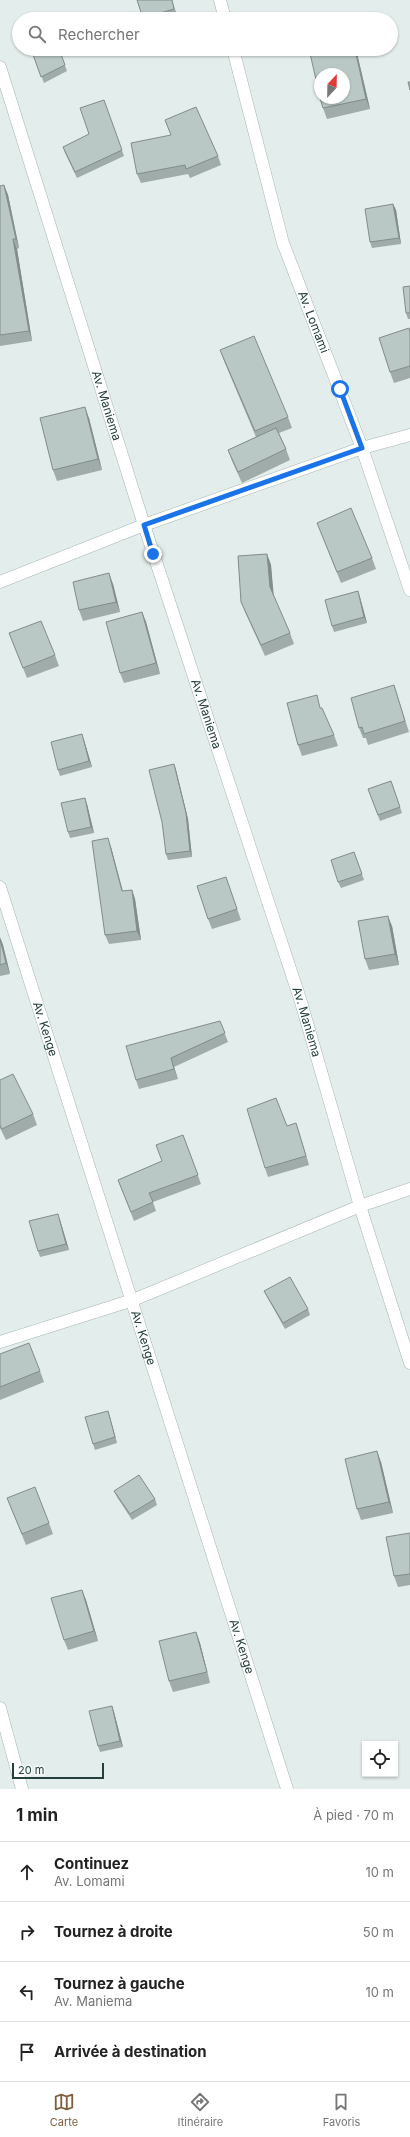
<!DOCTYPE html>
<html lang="fr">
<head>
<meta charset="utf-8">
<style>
	body { margin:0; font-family:Inter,sans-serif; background:#f2f2f2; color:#222 }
	.controls { position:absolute; right:12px; bottom:12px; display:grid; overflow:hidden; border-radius:0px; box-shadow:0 1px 3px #0004 }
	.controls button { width:36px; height:36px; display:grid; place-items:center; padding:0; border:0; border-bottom:1px solid #e0e0e0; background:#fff; color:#222; font:20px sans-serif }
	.compass { position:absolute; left:314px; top:68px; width:36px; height:36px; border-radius:50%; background:#fff; box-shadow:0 1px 3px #0004; rotate:22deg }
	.scale { position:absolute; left:12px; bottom:10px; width:92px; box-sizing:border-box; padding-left:4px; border:2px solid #233f3e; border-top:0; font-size:11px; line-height:14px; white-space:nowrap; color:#233f3e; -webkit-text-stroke:3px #f4f9f8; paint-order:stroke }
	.stop { position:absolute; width:12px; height:12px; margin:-9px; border:3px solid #1a73e8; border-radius:50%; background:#fff }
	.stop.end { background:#1a73e8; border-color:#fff; box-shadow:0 1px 4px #0008 }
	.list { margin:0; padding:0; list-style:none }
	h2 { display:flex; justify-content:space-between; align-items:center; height:52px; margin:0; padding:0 16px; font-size:17px }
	h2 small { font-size:13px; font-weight:400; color:#767676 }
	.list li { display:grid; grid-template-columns:26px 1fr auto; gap:12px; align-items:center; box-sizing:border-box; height:60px; padding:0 16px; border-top:1px solid #e0e0e0 }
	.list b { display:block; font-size:15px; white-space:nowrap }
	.list p { margin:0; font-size:13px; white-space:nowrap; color:#767676 }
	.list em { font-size:13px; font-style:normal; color:#767676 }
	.icon { flex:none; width:22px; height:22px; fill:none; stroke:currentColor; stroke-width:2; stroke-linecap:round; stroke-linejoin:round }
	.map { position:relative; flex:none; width:410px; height:1789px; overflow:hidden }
	.search { position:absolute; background:#fff; box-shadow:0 1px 3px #0004; left:12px; right:12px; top:12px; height:44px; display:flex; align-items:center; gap:10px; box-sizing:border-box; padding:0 14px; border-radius:22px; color:#767676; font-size:15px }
	.sheet { height:292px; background:#fff }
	nav { display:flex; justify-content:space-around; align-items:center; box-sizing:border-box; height:56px; border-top:1px solid #e0e0e0; background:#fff; font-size:11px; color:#767676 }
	nav a { display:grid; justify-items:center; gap:2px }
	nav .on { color:#805d3d }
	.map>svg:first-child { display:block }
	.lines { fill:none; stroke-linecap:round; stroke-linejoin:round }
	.street-casing { stroke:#a6b5b4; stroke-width:13 }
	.street { stroke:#fff; stroke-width:12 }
	.wall { fill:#9faca9 }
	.shaded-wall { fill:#828c8a }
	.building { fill:#b9c8c5; stroke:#828c8a }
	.route { stroke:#1a73e8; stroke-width:5 }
	.labels { text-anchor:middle; stroke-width:3; stroke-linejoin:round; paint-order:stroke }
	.street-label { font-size:12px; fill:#233f3e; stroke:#f4f9f8 }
</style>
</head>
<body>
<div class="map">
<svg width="410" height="1789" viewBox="0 0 410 1789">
	<rect width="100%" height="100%" fill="#e3edeb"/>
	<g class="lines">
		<defs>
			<g id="street">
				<path d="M220,0L225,19"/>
				<path id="s1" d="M233,49L283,243L362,448L410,590"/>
				<path id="s2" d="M0,67L144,525L301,1002L360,1206L410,1363"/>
				<path d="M0,582L144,525L362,448L410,435"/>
				<path id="s3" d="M0,887L287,1789"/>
				<path d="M0,1342L133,1300L360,1206L410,1189"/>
				<path d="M0,1708L22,1789"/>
			</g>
		</defs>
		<!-- street casing -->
		<use href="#street" class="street-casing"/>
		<!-- street -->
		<use href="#street" class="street"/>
	</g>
	<!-- wall -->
	<path class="wall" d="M137,0H172L177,15L162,19H143Z
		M31,49H59L67,71L44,83Z
		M356,49L370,109L327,119L323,108Z
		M104,100L124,156L77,178L65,153L63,147L89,134Z
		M165,120L218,156L221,165L190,178L188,174L141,183L137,174L171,135Z
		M4,185L8,195L19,248L17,249L32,341L0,346V186Z
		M393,204L396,210L401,244L372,248L370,242Z
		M410,286V319H408L406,313Z
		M410,332V378L394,383L390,372Z
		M220,350L288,417L292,428L279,433L286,449L290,460L242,483L232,461L228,450L256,437L224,361Z
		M89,418L102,470L57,481L53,470Z
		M317,523L372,558L376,569L341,583Z
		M267,554L271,565L273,596L290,633L294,644L265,656L245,612L241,602Z
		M113,584L120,612L83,621L79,610Z
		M358,591L367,623L334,632L332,626Z
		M142,612L146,622L160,674L124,683L120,673Z
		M9,633L55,655L59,666L27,678Z
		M394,685L409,732L368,745L366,738H363L359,728Z
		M321,708L334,735L338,746L302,756L298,745Z
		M84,740L92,767L60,776L58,770Z
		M174,764L176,770L188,819L192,857L168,860L166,854Z
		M391,781L402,813L380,821L368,789Z
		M87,804L94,833L70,838L68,832Z
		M111,847L123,891L132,890L135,899L141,940L109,944L105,935Z
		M354,852L364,880L341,888L338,882Z
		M226,877L241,920L212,929L208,919Z
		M392,926L399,965L369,970L365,959Z
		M0,937L3,945L10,974L0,976Z
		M220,1021L228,1042L174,1067L178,1079L139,1089L136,1080Z
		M0,1080L33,1114L37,1125L6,1140L0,1128Z
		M296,1123L309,1165L268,1177L265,1168L287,1126Z
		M183,1135L201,1184L153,1202L156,1211L134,1221L118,1180L162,1161Z
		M60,1220L69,1250L40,1257L38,1251Z
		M264,1291L308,1309L310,1315L285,1329L267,1297Z
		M0,1354L40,1371L44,1382L0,1400Z
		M108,1411L117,1443L95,1450L93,1444Z
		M381,1462L393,1513L361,1520L357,1509Z
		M114,1491L155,1499L157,1505L132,1520L117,1497Z
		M7,1498L49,1523L53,1534L26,1545Z
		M410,1533V1585L398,1587L394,1576Z
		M82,1590L86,1600L98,1641L68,1650L64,1640Z
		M196,1632L200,1643L210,1683L173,1692L169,1681Z
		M112,1706L114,1712L123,1747L100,1752L98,1746Z"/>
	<!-- shaded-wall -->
	<path class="shaded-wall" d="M355,49H356L370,109L366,99Z
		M4,185L8,195L19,248L16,239Z
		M393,204L396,210L401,244L399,238Z
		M13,239L17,249L32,341L29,331Z
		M85,407L89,418L102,470L98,459Z
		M267,554L271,565L274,598L270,587Z
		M109,573L113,584L120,612L116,602Z
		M358,591L360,597L367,623L364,617Z
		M142,612L146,622L160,674L156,663Z
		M82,734L84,740L92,767L89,761Z
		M174,764L176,770L188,819L192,857L190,851Z
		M85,798L87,804L94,833L91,827Z
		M108,838L111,847L125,901L122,891Z
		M132,890L135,899L141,940L137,931Z
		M388,916L392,926L399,965L395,954Z
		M0,937L3,945L10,974L6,963Z
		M171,1058L178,1079L174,1069Z
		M296,1123L299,1132L309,1165L306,1156Z
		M58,1214L60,1220L69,1250L66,1244Z
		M108,1411L110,1417L117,1443L115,1437Z
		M377,1451L381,1462L393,1513L389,1502Z
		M82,1590L86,1600L98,1641L94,1631Z
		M196,1632L200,1643L210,1683L207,1672Z
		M112,1706L114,1712L123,1747L120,1741Z"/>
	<!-- building -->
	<path class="building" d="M137,0H172L174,9L143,18Z
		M46,15L48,19H36Z
		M31,49H59L65,65L41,77Z
		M309,49H355L366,99L323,108L320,98H344V74H320V97Z
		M408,82H410V90Z
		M104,100L122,150L75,172L63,147L89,134L80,108Z
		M196,107L218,156L186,169L185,165L137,174L131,143L171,135L165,120Z
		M4,185L16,239H13L29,331L0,335V186Z
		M393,204L399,238L370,242L365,209Z
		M410,286V313H406L403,287Z
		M409,328L410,333V366L390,372L379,338Z
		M254,336L288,417L255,431L220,350Z
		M85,407L98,459L53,470L40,418Z
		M276,428L286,449L238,472L228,450Z
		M351,508L372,558L337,572L317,523Z
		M267,554L270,587L290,633L261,645L241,602L238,556Z
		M109,573L116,602L79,610L73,582Z
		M358,591L364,617L332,626L325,600Z
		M142,612L156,663L120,673L106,622Z
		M41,621L55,655L23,668L9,633Z
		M394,685L405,721L364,734L362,727L359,728L351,698Z
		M317,695L320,708H322L334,735L298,745L287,703Z
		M82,734L89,761L58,770L51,742Z
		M174,764L186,813L190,851L166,854L162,822L149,770Z
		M391,781L400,807L378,815L368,789Z
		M85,798L91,827L68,832L61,803Z
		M108,838L122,891L132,890L137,931L105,935L92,841Z
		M354,852L362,874L338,882L331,860Z
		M226,877L237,909L208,919L197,886Z
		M388,916L395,954L365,959L358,921Z
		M0,939L6,963L0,965Z
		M220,1021L225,1033L171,1058L174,1069L136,1080L126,1046Z
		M13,1074L33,1114L2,1129L0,1125V1080Z
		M276,1098L287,1126L296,1123L306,1156L265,1168L247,1109Z
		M183,1135L198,1175L149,1193L153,1202L131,1212L118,1180L162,1161L156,1145Z
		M58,1214L66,1244L38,1251L29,1221Z
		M290,1277L308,1309L283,1323L264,1291Z
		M29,1343L40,1371L0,1387V1354Z
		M108,1411L115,1437L93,1444L85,1417Z
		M377,1451L389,1502L357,1509L345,1459Z
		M139,1475L155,1499L130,1514L114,1491Z
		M35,1487L49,1523L22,1534L7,1498Z
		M410,1533V1574L394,1576L386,1537Z
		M82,1590L94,1631L64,1640L51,1598Z
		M196,1632L207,1672L169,1681L159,1641Z
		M112,1706L120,1741L98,1746L89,1711Z"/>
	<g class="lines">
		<!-- route -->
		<path class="route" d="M153,554L144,525L362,448L340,389"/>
	</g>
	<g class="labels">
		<!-- street labels -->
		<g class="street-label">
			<text dy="4" stroke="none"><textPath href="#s1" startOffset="285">Av. Lomami</textPath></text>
			<text dy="4" stroke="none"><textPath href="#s2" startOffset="355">Av. Maniema</textPath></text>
			<text dy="4" stroke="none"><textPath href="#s2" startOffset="679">Av. Maniema</textPath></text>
			<text dy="4" stroke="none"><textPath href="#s2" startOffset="1003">Av. Maniema</textPath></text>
			<text dy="4" stroke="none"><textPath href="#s3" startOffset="149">Av. Kenge</textPath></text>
			<text dy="4" stroke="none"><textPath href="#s3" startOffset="473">Av. Kenge</textPath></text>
			<text dy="4" stroke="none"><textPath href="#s3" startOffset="797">Av. Kenge</textPath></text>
		</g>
	</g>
</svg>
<div class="controls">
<button><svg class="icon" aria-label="locate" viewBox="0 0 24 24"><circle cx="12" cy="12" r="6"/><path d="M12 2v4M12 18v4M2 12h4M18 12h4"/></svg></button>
</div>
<svg class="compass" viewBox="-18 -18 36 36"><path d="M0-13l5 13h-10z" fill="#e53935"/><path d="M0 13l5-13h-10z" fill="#767676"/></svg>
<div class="scale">20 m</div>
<div class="stop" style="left:340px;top:389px"></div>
<div class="stop end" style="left:153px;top:554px"></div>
<div class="search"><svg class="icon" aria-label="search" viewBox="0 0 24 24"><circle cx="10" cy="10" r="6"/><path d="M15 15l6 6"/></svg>Rechercher</div>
</div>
<section class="sheet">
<h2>1 min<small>À pied · 70 m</small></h2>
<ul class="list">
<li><svg class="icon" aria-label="ahead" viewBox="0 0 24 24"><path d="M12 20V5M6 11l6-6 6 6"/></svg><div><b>Continuez</b><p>Av. Lomami</p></div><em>10 m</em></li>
<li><svg class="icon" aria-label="right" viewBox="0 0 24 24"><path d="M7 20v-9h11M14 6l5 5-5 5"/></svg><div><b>Tournez à droite</b></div><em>50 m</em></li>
<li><svg class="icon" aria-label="left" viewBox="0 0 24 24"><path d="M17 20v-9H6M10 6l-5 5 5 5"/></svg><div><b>Tournez à gauche</b><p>Av. Maniema</p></div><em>10 m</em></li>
<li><svg class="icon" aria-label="arrive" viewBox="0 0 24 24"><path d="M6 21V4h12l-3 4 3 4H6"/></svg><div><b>Arrivée à destination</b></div></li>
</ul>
</section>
<nav>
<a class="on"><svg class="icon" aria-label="map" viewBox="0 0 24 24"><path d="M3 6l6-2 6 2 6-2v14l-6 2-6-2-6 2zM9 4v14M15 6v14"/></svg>Carte</a>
<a><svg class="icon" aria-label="directions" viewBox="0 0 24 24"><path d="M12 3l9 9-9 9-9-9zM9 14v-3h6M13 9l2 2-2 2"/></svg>Itinéraire</a>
<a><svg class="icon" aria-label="saved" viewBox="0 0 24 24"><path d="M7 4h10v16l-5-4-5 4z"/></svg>Favoris</a>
</nav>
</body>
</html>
